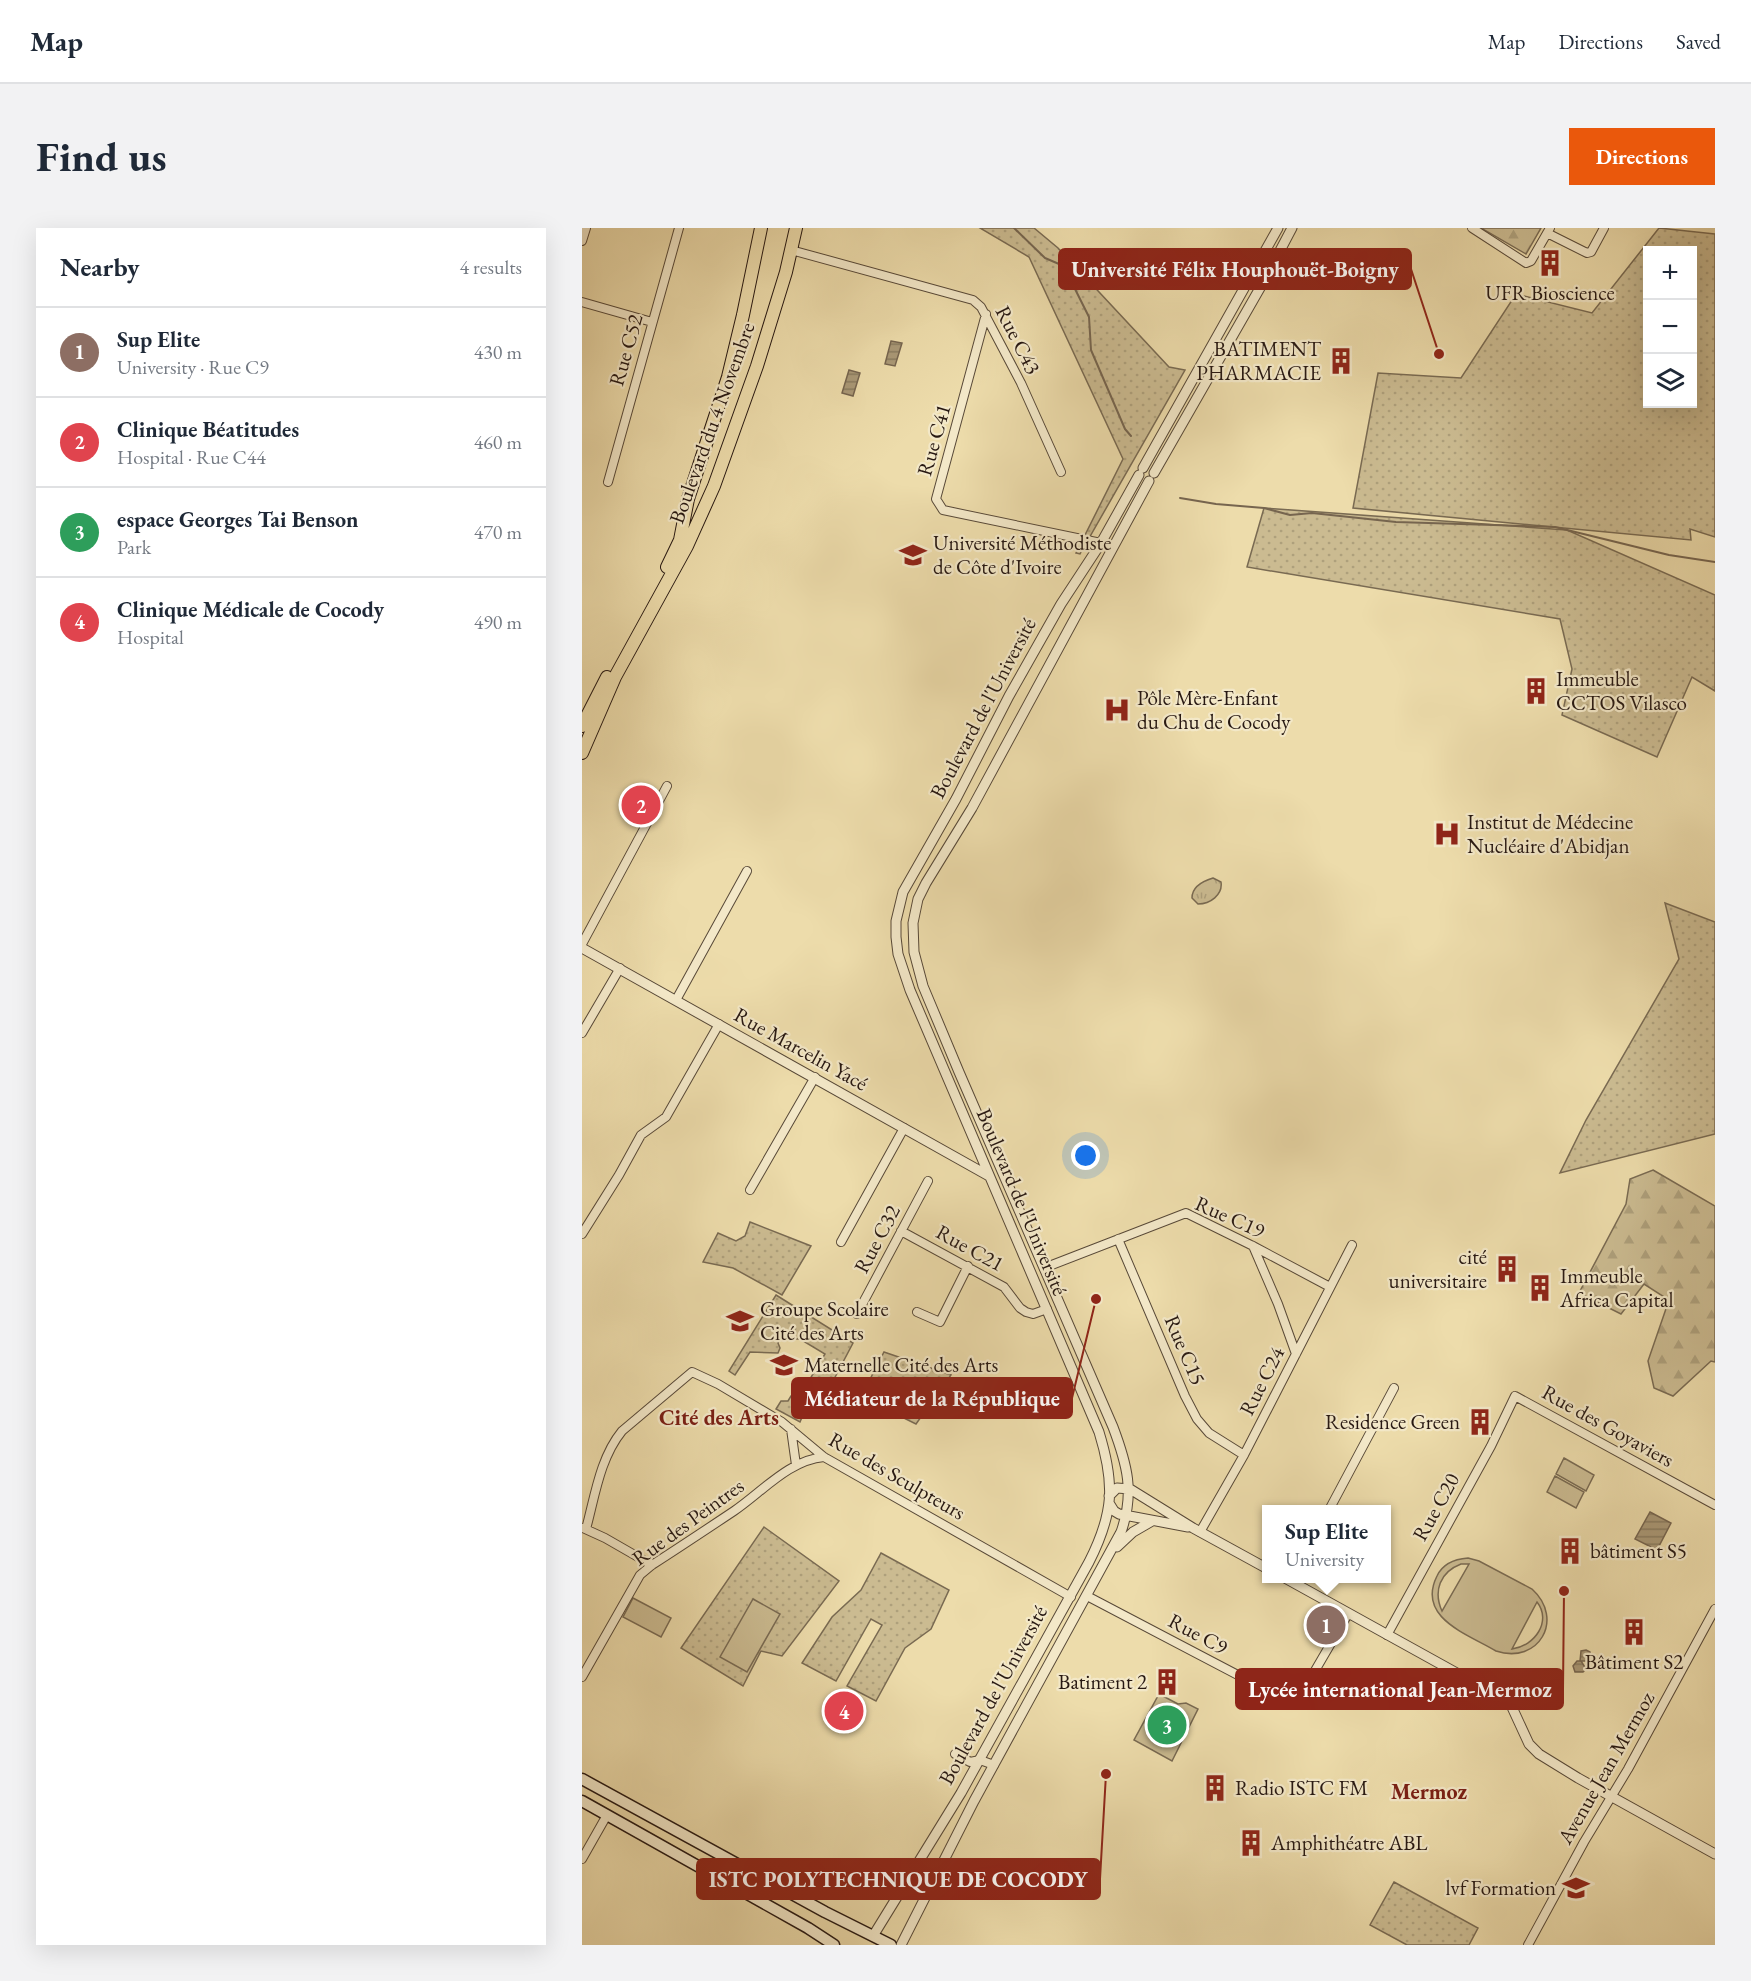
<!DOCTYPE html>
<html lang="en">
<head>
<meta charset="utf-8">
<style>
	body { margin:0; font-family:"EB Garamond",serif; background:#f2f2f3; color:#1f2937 }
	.controls { position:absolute; right:18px; top:18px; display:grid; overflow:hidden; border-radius:0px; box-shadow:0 6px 24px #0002 }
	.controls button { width:54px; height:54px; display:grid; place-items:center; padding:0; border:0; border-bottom:2px solid #e0e1e3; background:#fff; color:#1f2937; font:30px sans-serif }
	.you { position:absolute; left:504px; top:928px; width:21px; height:21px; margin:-15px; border:4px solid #fff; border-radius:50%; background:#1a73e8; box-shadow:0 0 0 9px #1a73e833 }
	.badge { display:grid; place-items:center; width:39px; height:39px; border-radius:50%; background:#ea580c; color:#fff; font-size:20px; font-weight:700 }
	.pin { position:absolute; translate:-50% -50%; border:3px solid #fff; box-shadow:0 2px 6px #0006 }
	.popup { position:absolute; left:680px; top:1277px; width:129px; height:78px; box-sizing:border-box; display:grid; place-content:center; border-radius:0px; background:#fff; filter:drop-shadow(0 2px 4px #0005); font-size:20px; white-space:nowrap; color:#747a83 }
	.popup b { font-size:22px; color:#1f2937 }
	.popup::after { content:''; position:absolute; left:50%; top:100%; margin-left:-12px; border:12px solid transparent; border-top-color:#fff }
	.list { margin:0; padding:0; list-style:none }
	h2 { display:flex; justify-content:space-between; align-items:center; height:78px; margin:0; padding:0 24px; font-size:26px }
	h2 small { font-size:20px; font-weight:400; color:#747a83 }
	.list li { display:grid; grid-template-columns:39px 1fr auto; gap:18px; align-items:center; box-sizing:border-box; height:90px; padding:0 24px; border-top:2px solid #e0e1e3 }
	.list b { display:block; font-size:22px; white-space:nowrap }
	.list p { margin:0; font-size:20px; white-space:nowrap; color:#747a83 }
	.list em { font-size:20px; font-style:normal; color:#747a83 }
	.icon { flex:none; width:33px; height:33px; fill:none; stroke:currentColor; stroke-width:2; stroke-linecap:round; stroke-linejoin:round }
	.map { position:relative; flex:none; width:1133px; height:1717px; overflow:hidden; border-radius:0px }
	header { display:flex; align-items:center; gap:36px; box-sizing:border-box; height:84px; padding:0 30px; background:#fff; border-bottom:2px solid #e0e1e3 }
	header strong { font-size:28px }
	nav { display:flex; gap:33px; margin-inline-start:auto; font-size:21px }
	.intro { display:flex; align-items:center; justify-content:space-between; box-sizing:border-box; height:144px; padding:0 36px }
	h1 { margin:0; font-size:42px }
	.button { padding:15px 27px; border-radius:0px; background:#ea580c; color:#fff; font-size:21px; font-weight:700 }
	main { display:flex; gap:36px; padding:0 36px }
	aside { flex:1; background:#fff; border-radius:0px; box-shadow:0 6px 24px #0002 }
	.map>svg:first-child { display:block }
	.grass { fill:url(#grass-dots); stroke:#796a52; stroke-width:1.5; fill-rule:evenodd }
	.forest { fill:url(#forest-firs); stroke:#796a52; stroke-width:1.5 }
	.park { fill:url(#park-tufts); stroke:#796a52; stroke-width:1.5 }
	.garden { fill:#cbbb91; stroke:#796a52; stroke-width:1.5; fill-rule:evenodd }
	.water { fill:url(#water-rules); stroke:#76654f; stroke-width:1.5 }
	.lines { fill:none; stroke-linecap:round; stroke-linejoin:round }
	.stream { stroke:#76654f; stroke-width:2 }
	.minor-casing { stroke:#584938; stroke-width:10 }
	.tertiary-casing { stroke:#584938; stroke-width:11 }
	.secondary-casing { stroke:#271812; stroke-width:13 }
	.primary-casing { stroke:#271812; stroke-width:14 }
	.minor { stroke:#f3e8c8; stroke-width:8 }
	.tertiary { stroke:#f3e8c8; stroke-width:9 }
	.secondary { stroke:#f3e8c8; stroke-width:10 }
	.primary { stroke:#eddcab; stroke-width:12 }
	.labels { text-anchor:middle; stroke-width:4.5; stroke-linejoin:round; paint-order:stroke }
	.poi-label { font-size:21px; fill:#271812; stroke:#f3e8c8; text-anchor:start }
	.street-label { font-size:21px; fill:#271812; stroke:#f3e8c8 }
	.neighbourhood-label { font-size:22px; font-weight:bold; fill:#7a1f14; stroke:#f3e8c8 }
	.leader { fill:none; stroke:#8f2418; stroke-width:2 }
	.callout-dot { fill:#8f2418; stroke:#f3e8c8; stroke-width:2 }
	.callout { fill:#8f2418; stroke:#8f2418; stroke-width:2 }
	.callout-label { font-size:22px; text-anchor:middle; font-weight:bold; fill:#fff }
</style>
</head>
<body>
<header>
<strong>Map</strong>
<nav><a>Map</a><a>Directions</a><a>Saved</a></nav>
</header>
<div class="intro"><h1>Find us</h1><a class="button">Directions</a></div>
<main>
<aside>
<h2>Nearby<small>4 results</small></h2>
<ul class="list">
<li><span class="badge" style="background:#8d6e63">1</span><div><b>Sup Elite</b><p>University · Rue C9</p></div><em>430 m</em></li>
<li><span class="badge" style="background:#e0444e">2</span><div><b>Clinique Béatitudes</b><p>Hospital · Rue C44</p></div><em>460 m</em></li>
<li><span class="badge" style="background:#2e9e5b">3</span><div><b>espace Georges Tai Benson</b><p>Park</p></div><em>470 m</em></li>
<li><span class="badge" style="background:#e0444e">4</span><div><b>Clinique Médicale de Cocody</b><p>Hospital</p></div><em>490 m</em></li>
</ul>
</aside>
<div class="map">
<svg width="1133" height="1717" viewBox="0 0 1133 1717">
	<defs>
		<pattern id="grass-dots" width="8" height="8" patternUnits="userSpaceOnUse" patternTransform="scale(1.5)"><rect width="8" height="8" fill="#cbbb91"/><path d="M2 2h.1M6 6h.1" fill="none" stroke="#aea07c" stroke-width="1.8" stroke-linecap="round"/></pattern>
		<pattern id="forest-firs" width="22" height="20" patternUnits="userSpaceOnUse" patternTransform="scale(1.5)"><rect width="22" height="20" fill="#cbbb91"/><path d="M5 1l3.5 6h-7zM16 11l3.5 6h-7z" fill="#aea07c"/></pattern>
		<pattern id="park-tufts" width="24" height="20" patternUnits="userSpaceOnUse" patternTransform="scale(1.5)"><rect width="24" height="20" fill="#cbbb91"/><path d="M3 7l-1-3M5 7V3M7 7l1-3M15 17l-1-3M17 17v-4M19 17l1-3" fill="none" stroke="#aea07c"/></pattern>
		<pattern id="water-rules" width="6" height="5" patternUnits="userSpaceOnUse" patternTransform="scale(1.5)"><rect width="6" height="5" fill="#a97"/><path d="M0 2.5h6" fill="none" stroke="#8a7c60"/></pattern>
	</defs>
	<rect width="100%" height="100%" fill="#eddcab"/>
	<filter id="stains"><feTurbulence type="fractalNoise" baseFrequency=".00333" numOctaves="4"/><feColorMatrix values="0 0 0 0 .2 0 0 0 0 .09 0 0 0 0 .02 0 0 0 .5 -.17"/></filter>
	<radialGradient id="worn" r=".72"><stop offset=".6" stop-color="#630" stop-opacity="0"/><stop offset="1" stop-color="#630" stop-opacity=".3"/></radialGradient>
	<!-- grass -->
	<path class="grass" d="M398,0H452L476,20L587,139L603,142L498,326L494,325L541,231L447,29Z
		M1077,0L1133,6V309L1108,301L1109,312L771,280L796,145L879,150L934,66L1010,85ZM1066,22H1110V176H1066Z
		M682,280L985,302L1133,367V463L1110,449L1075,529L980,487L990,441L978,391L665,339Z
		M1083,675L1133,694V906L978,945L1004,892L1097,731Z
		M168,994L229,1018L200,1067L151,1040L121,1034L136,1005L154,1013L163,1008Z
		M194,1067L271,1115L241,1172L230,1166L218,1194L194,1181L199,1173H206L209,1168L215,1167L217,1163L222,1161L243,1126L218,1111H198L196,1115L198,1120L196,1125L168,1124L153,1147L147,1143Z
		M302,1124L369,1147L334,1196L279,1169Z
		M182,1299L257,1353L200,1428L179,1423L161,1458L99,1420Z
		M299,1325L367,1362L349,1401L323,1420L294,1473L265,1458L300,1397L289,1391L254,1453L220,1435L250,1389L279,1362Z
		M812,1654L896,1700L887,1717H825L788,1697Z"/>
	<!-- forest -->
	<path class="forest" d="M899,0H959L944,26Z
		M1071,942L1133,978V1134L1129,1133L1091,1168L1072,1160L1066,1133L1087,1072L1062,1056L1039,1086L997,1065L1044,976L1048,951Z"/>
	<!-- park -->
	<path class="park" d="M631,650L639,654C641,667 628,676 616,676L610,670C610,659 621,653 631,650Z
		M577,1466L596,1476L604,1475L616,1481L590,1533L552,1512Z"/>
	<!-- garden -->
	<path class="garden" d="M982,1230L1012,1247L1004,1263L974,1246Z
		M973,1248L1002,1264L994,1280L965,1264Z
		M886,1330L897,1333L950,1361C983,1391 957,1437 914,1423C886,1406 834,1390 855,1348C861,1335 873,1331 886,1330ZM879,1336H887L860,1383C851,1363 858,1344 879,1336ZM955,1374C970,1393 953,1418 930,1421Z
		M51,1370L89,1390L79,1409L41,1389Z
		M171,1371L198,1386L165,1444L138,1429Z"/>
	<!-- water -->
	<path class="water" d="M309,113L320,115L313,138L303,136Z
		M267,142L278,145L271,168L260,165Z
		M1068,1284L1089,1295L1075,1322L1053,1311Z
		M1004,1422L1008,1424L1009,1430L1007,1433H999L1004,1441L1001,1444H993L991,1438L995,1433H998L999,1423Z"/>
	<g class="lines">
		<!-- stream -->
		<path class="stream" d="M432,0L463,30L477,36L486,47L507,89L509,122L543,201L549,208
			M598,270L634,276L682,280L708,287L730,285L814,294L973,299L1087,327L1133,334"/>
		<defs>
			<path id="minor" d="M890,0L944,35L949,33L968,0
				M965,5L1005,25L1009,24L1022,0
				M0,13L4,0
				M209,22L391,72L399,79L439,155L479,244
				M0,74L70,94
				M404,86L354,271L361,282L519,315L530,320
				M26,254L97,0
				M0,716L85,558
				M94,772L165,643
				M0,805L38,740
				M168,962L233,849
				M319,1003L422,1059L438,1080L444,1084L451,1086L465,1081
				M0,1006L37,947L59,907L84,889L137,796
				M536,1011L603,1168L615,1191L627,1205L662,1227
				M259,1014L322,900
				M671,1018L696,1076L714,1126
				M462,1040L604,985L671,1018L748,1059
				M335,1084L358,1094L386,1038
				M275,1086L346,953
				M209,1201L214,1237
				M747,1282L812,1160
				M1,1300L23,1310L70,1337
				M4,1301C13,1268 18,1230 40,1203L110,1144L136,1156L200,1194L242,1229L489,1369
				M618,1304L662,1227L770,1017
				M505,1368L713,1477L766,1386
				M805,1407L909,1218L933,1168L1133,1277
				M0,1449L58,1347L70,1337C98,1319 125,1301 152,1283C180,1264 207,1232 242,1229
				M373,1526L388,1534L398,1532L412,1537
				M0,1631L25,1587
				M946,1717L1002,1614L1046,1541L1133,1381"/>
			<path id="tertiary" d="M561,240L696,0
				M572,245L682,53L710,0
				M0,720L407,948
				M527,1268L535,1260L548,1261L611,1300L684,1340
				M527,1275L532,1283L537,1286L606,1299
				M535,1319L551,1304L570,1293
				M703,1350L918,1469L929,1477L947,1516L957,1526L996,1550L1133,1626
				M291,1708L379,1565L507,1334C532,1285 533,1256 517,1204L328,762L316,726L314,709V693L321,664L374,571L427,468L479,376L519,315L557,247
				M319,1717L392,1573L539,1304C553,1265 545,1236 531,1199L377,844L341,758L332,724L331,695L336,671L344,655L390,580L567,253"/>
			<path id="secondary" d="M0,1551L243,1684L309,1717
				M0,1573L226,1700L252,1717"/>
			<path id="primary" d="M85,339L98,312L106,271L146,149L161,87L179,0
				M0,498L25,449
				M0,525L33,449L105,318L132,258L175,138L204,44L214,0"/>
		</defs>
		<!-- minor casing -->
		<use href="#minor" class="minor-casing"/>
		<!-- tertiary casing -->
		<use href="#tertiary" class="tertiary-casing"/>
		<!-- secondary casing -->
		<use href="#secondary" class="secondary-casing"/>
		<!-- primary casing -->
		<use href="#primary" class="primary-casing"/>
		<!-- minor -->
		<use href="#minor" class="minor"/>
		<!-- tertiary -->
		<use href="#tertiary" class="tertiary"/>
		<!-- secondary -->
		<use href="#secondary" class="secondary"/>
		<!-- primary -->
		<use href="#primary" class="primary"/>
	</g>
	<!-- icons -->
	<defs>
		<symbol id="building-bare" viewBox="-9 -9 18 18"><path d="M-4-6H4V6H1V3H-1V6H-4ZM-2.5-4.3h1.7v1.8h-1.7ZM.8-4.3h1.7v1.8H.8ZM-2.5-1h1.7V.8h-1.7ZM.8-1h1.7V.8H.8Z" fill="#8f2418" stroke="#f3e8c8" stroke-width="2.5" paint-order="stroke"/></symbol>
		<symbol id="university-bare" viewBox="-9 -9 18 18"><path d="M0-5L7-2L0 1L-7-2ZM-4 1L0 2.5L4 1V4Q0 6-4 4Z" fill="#8f2418" stroke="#f3e8c8" stroke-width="2.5" paint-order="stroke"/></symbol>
		<symbol id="hospital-bare" viewBox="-9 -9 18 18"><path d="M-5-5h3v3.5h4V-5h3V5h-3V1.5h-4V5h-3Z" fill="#8f2418" stroke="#f3e8c8" stroke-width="2.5" paint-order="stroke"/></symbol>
		<symbol id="school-bare" viewBox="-9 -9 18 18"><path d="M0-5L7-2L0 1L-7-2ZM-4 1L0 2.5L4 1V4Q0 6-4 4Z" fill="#8f2418" stroke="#f3e8c8" stroke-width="2.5" paint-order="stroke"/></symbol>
	</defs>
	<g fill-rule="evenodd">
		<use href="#building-bare" x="949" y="16" width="38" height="38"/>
		<use href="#building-bare" x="740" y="114" width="38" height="38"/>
		<use href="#university-bare" x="312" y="308" width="38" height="38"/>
		<use href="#building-bare" x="935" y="444" width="38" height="38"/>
		<use href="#hospital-bare" x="516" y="463" width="38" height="38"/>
		<use href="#hospital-bare" x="846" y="587" width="38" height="38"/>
		<use href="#building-bare" x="906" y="1022" width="38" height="38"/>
		<use href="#building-bare" x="939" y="1041" width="38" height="38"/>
		<use href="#school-bare" x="139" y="1074" width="38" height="38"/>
		<use href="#school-bare" x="183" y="1118" width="38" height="38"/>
		<use href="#building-bare" x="879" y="1175" width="38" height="38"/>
		<use href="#building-bare" x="969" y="1304" width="38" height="38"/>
		<use href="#building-bare" x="1033" y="1385" width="38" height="38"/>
		<use href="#building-bare" x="566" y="1435" width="38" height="38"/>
		<use href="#building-bare" x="614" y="1541" width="38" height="38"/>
		<use href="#building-bare" x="650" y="1596" width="38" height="38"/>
		<use href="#school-bare" x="975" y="1641" width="38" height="38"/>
	</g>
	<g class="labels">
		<!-- poi labels -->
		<g class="poi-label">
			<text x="968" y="72" text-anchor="middle">UFR Bioscience</text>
			<text x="739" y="128" text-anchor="end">BATIMENT<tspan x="739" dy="24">PHARMACIE</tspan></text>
			<text x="351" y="322">Université Méthodiste<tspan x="351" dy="24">de Côte d'Ivoire</tspan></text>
			<text x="974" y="458">Immeuble<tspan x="974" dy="24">CCTOS Vilasco</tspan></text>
			<text x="555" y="477">Pôle Mère-Enfant<tspan x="555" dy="24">du Chu de Cocody</tspan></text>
			<text x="885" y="601">Institut de Médecine<tspan x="885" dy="24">Nucléaire d'Abidjan</tspan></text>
			<text x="905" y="1036" text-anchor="end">cité<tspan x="905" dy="24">universitaire</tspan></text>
			<text x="978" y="1055">Immeuble<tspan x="978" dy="24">Africa Capital</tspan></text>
			<text x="178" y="1088">Groupe Scolaire<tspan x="178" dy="24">Cité des Arts</tspan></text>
			<text x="222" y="1144">Maternelle Cité des Arts</text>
			<text x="878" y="1201" text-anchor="end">Residence Green</text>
			<text x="1008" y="1330">bâtiment S5</text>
			<text x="1052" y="1441" text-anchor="middle">Bâtiment S2</text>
			<text x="565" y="1461" text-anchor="end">Batiment 2</text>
			<text x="653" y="1567">Radio ISTC FM</text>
			<text x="689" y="1622">Amphithéatre ABL</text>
			<text x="974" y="1667" text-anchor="end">lvf Formation</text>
		</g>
		<!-- street labels -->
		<g class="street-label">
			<text transform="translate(436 112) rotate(63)" y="7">Rue C43</text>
			<text transform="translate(44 122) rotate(-74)" y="7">Rue C52</text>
			<text transform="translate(130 195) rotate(-70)" y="7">Boulevard du 4 Novembre</text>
			<text transform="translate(352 212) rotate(-74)" y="7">Rue C41</text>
			<text transform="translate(401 480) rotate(-62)" y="7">Boulevard de l'Université</text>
			<text transform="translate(219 821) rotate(29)" y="7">Rue Marcelin Yacé</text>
			<text transform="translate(440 974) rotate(67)" y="7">Boulevard de l'Université</text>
			<text transform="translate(648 989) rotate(24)" y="7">Rue C19</text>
			<text transform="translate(295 1011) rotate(-62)" y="7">Rue C32</text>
			<text transform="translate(388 1020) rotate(29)" y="7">Rue C21</text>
			<text transform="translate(603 1122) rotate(67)" y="7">Rue C15</text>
			<text transform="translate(680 1153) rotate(-63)" y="7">Rue C24</text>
			<text transform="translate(1026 1198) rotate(29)" y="7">Rue des Goyaviers</text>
			<text transform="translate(315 1248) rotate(30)" y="7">Rue des Sculpteurs</text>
			<text transform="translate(854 1279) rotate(-61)" y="7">Rue C20</text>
			<text transform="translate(106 1294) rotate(-36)" y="7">Rue des Peintres</text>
			<text transform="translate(616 1406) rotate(28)" y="7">Rue C9</text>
			<text transform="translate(411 1467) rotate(-61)" y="7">Boulevard de l'Université</text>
			<text transform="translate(1024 1540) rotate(-60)" y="7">Avenue Jean Mermoz</text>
		</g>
		<!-- neighbourhood labels -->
		<g class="neighbourhood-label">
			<text x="137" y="1197">Cité des Arts</text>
			<text x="847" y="1571">Mermoz</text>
		</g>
	</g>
	<!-- callouts -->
	<path class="leader" d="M857 126L829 41M514 1071L490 1170M982 1363L981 1461M524 1546L518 1651"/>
	<g class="callout-dot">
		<circle cx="857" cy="126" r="6"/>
		<circle cx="514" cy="1071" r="6"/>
		<circle cx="982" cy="1363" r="6"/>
		<circle cx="524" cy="1546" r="6"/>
	</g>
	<g class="callout">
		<rect x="477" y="21" width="352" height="40" rx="6"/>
		<rect x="210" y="1150" width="280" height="40" rx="6"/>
		<rect x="654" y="1441" width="327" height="40" rx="6"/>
		<rect x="115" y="1631" width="403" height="40" rx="6"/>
	</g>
	<g class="callout-label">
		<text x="653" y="49">Université Félix Houphouët-Boigny</text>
		<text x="350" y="1178">Médiateur de la République</text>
		<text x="818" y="1469">Lycée international Jean-Mermoz</text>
		<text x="316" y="1659">ISTC POLYTECHNIQUE DE COCODY</text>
	</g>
	<rect width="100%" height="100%" filter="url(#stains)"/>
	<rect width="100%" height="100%" fill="url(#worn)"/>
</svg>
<div class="controls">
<button>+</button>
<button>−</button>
<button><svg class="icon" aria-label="layers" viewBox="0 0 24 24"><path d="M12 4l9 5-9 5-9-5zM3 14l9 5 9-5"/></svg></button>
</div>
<div class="you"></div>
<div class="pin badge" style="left:744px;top:1397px;background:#8d6e63">1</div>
<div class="popup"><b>Sup Elite</b>University</div>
<div class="pin badge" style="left:59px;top:577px;background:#e0444e">2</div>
<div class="pin badge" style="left:585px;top:1497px;background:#2e9e5b">3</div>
<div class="pin badge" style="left:262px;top:1483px;background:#e0444e">4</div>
</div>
</main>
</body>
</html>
